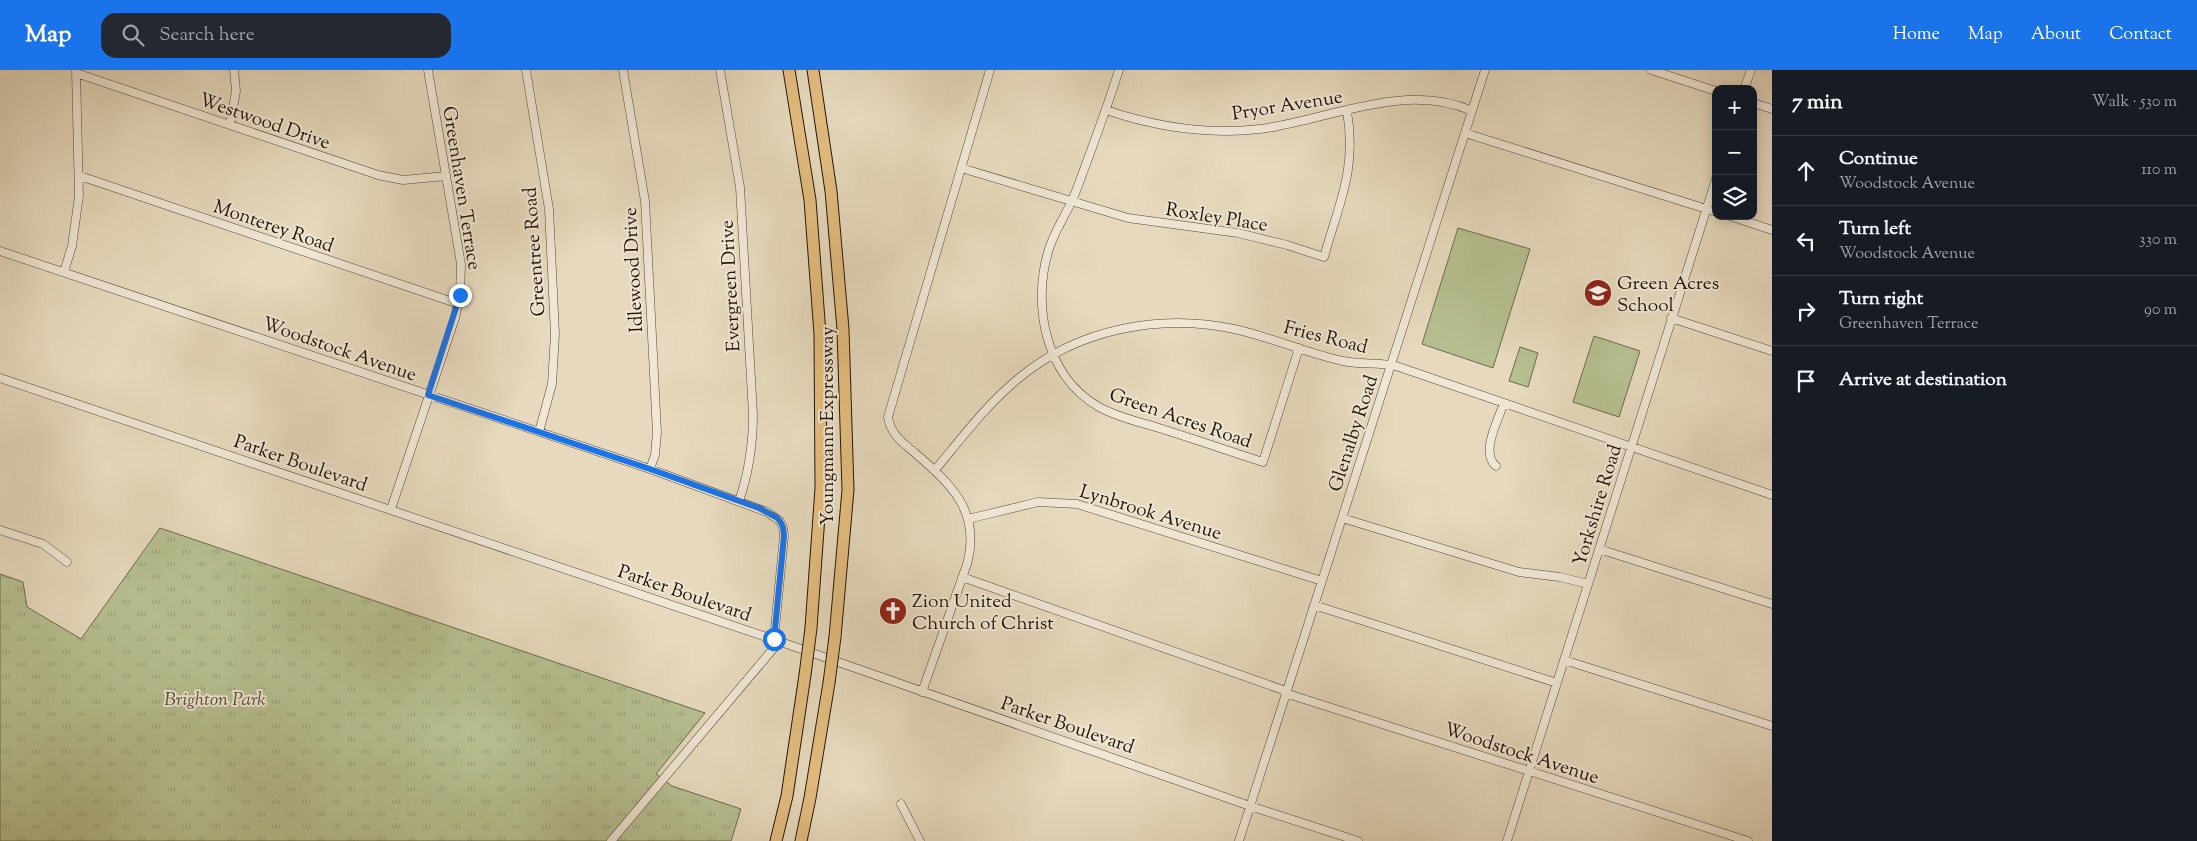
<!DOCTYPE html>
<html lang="en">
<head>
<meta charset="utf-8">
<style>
	body { margin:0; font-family:"Sorts Mill Goudy",serif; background:#242831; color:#f1f3f6 }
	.controls { position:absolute; right:15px; top:15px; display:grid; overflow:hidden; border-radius:10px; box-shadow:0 2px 12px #0003 }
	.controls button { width:45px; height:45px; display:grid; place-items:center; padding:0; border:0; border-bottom:1px solid #363941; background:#171b24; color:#f1f3f6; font:25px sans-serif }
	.stop { position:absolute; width:15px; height:15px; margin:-11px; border:4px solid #1a73e8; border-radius:50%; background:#fff }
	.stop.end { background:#1a73e8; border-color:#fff; box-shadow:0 1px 5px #0008 }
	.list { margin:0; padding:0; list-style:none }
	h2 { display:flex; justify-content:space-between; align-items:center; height:65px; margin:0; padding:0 20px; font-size:21px }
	h2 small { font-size:16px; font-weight:400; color:#9ea1a6 }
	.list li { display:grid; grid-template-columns:32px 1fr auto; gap:15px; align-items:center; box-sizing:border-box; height:70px; padding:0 20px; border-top:1px solid #363941 }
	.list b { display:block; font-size:19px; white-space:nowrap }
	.list p { margin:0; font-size:16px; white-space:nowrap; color:#9ea1a6 }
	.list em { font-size:16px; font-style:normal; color:#9ea1a6 }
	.icon { flex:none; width:28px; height:28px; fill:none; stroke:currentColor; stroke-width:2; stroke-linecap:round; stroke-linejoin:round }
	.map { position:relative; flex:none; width:1772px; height:771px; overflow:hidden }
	header { display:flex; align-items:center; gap:30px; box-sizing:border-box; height:70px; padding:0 25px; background:#1a73e8; color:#fff }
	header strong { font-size:24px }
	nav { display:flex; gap:28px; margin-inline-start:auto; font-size:18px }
	.search { width:350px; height:45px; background:#242831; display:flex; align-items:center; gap:12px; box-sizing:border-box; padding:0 18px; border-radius:15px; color:#9ea1a6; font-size:19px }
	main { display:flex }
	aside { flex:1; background:#171b24 }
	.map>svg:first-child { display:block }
	.green { fill:#b6bf90; stroke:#6c6a4b }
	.park { fill:url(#park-tufts); stroke:#6c6a4b }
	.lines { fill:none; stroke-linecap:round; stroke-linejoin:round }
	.minor-casing { stroke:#544534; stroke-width:9 }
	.highway-casing { stroke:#231406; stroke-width:13 }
	.minor { stroke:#efe6d4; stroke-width:8 }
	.highway { stroke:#e3bc7e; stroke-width:11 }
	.highway-bridge-casing { stroke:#231406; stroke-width:13; stroke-linecap:butt }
	.highway-bridge { stroke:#e3bc7e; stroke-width:11 }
	.route { stroke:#1a73e8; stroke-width:6 }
	.labels { text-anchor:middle; stroke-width:4; stroke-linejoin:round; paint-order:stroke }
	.street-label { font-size:19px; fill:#231406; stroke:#efe6d4 }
	.poi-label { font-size:19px; fill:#231406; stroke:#efe6d4; text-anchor:start }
	.park-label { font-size:19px; font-style:italic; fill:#565036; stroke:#efe6d4 }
</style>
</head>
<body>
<header>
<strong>Map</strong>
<div class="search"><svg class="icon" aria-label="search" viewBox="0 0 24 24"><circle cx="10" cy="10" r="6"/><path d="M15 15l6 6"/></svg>Search here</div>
<nav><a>Home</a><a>Map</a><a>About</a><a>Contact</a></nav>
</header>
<main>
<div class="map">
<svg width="1772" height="771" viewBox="0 0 1772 771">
	<defs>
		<pattern id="park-tufts" width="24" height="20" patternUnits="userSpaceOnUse" patternTransform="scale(1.25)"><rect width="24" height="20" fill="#b6bf90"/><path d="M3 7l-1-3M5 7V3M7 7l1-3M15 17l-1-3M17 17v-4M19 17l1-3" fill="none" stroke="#9ca37b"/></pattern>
	</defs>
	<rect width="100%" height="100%" fill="#e6d9bd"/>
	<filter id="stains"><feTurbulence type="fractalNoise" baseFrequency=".004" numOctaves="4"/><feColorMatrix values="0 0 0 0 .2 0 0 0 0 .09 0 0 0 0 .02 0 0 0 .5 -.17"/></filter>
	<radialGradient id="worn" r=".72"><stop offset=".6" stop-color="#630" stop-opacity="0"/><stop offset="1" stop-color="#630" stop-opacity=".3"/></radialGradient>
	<!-- green -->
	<path class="green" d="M1458,158L1530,179L1493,298L1422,274Z
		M1594,266L1640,281L1619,347L1573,332Z
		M1520,277L1538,283L1528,317L1509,311Z"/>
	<!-- park -->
	<path class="park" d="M160,458L705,643L656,704L672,716L741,739L731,771H0V504L23,512L27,537L81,569Z"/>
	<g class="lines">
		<defs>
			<path id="minor" d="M526,0L549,139L555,264L552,314L539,362
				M623,0L645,131L657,362L655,385L650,399
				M720,0L740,117L753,344C753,374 749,402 739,431
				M1119,0C1106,41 1091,81 1076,121C1069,140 1057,156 1050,176C1031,231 1044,306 1099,337C1117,347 1139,352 1159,358C1194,369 1229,381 1263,392L1299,278
				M1651,0L1716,21
				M76,3L378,105L403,110L446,106
				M1744,19L1751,0
				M1753,33L1772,39
				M1106,40C1156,57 1207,65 1260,59C1328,50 1405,11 1472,41
				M230,55L236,21L234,0
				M1465,63L1716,142
				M961,98L1128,148L1238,163L1287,175L1324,187C1339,133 1357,100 1347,41
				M80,106L459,234
				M1730,146L1772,160
				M0,181L650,399L767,442L780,451L783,457L784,466L773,579L611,771
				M64,202L72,176L79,126L76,0
				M1671,248L1772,281
				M0,308L781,572L1250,736L1358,771
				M1496,396C1480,383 1498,350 1504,333
				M935,400C961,369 987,334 1019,308C1078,259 1160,243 1234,259C1271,267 1306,283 1343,291C1361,295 1379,292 1396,296L1772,425
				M391,439L455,248L460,225L461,194L428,0
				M1342,448L1519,502L1560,507L1588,514
				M968,449L1038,432L1077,434L1322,511
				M0,460L43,474L67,492
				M1599,479L1772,534
				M962,507L1286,621
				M1314,535L1557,613
				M1564,590L1772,656
				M922,622L967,494C981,442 952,415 915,383C903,373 891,365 888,347L990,0
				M1285,623L1748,771
				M901,734L920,771
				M1239,771L1485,0
				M1507,771L1716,109"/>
			<path id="highway" d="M789,0L810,130L820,264L821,418L811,558
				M813,0L831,121L843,259L848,420L835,567
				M776,771L787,726L805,605
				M801,771L810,728L829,613"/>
		</defs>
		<!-- minor casing -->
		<use href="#minor" class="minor-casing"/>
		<!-- highway casing -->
		<use href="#highway" class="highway-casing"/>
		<!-- minor -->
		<use href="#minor" class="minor"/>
		<!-- highway -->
		<use href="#highway" class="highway"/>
		<defs>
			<path id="highway-bridge" d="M805,605L811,558
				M829,613L835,567"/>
		</defs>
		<!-- highway-bridge casing -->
		<use href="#highway-bridge" class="highway-bridge-casing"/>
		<!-- highway-bridge -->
		<use href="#highway-bridge" class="highway-bridge"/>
	</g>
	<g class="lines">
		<!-- route -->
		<path class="route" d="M460,225L428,325L650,399L759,438L776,447L780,451L783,457L784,466L774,569"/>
	</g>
	<!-- icons -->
	<defs>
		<symbol id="school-disc" viewBox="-11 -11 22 22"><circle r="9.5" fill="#8f2418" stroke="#efe6d4"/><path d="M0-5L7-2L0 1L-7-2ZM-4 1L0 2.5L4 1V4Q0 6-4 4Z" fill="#fff"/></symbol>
		<symbol id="church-disc" viewBox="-11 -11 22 22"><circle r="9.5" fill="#8f2418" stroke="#efe6d4"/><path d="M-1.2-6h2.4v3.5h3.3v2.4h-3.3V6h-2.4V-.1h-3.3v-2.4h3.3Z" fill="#fff"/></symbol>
	</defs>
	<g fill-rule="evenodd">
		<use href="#school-disc" x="1582" y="207" width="32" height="32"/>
		<use href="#church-disc" x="877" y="525" width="32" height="32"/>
	</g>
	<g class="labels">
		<!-- street labels -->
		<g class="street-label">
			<text transform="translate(1287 34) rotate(-9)" y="7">Pryor Avenue</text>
			<text transform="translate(265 50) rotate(19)" y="7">Westwood Drive</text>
			<text transform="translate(463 118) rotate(81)" y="7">Greenhaven Terrace</text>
			<text transform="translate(1217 146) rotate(9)" y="7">Roxley Place</text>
			<text transform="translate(274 155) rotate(19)" y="7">Monterey Road</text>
			<text transform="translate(533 182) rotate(-94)" y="7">Greentree Road</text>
			<text transform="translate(632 200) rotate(-93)" y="7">Idlewood Drive</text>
			<text transform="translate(729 216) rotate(-93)" y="7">Evergreen Drive</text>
			<text transform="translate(1326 266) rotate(14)" y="7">Fries Road</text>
			<text transform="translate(340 278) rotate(19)" y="7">Woodstock Avenue</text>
			<text transform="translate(1181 347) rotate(19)" y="7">Green Acres Road</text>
			<text transform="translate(826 356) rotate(-90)" y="7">Youngmann Expressway</text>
			<text transform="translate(1352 363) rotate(-72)" y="7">Glenalby Road</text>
			<text transform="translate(301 392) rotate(19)" y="7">Parker Boulevard</text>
			<text transform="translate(1596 435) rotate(-73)" y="7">Yorkshire Road</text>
			<text transform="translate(1151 441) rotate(17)" y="7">Lynbrook Avenue</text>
			<text transform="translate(685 522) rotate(19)" y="7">Parker Boulevard</text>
			<text transform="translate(1068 654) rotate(19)" y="7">Parker Boulevard</text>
			<text transform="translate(1522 682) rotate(18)" y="7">Woodstock Avenue</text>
		</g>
		<!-- poi labels -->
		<g class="poi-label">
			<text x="1617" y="219">Green Acres<tspan x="1617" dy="22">School</tspan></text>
			<text x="912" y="537">Zion United<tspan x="912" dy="22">Church of Christ</tspan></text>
		</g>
		<!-- park labels -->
		<g class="park-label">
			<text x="215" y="635">Brighton Park</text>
		</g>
	</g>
	<rect width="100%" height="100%" filter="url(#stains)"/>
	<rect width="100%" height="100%" fill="url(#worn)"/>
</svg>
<div class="controls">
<button>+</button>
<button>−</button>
<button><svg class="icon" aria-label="layers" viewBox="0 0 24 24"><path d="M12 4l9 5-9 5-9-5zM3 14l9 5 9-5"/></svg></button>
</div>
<div class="stop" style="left:774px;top:569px"></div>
<div class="stop end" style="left:460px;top:225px"></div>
</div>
<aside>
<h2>7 min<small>Walk · 530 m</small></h2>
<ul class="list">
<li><svg class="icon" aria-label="ahead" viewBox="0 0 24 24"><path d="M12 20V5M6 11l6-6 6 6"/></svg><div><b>Continue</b><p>Woodstock Avenue</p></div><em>110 m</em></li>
<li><svg class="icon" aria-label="left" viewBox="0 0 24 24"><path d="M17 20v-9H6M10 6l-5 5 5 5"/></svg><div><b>Turn left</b><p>Woodstock Avenue</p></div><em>330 m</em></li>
<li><svg class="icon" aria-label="right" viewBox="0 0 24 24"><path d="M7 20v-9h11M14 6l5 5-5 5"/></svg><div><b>Turn right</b><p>Greenhaven Terrace</p></div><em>90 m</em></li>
<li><svg class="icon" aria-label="arrive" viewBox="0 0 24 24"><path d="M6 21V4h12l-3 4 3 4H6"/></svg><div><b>Arrive at destination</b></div></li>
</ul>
</aside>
</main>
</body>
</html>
